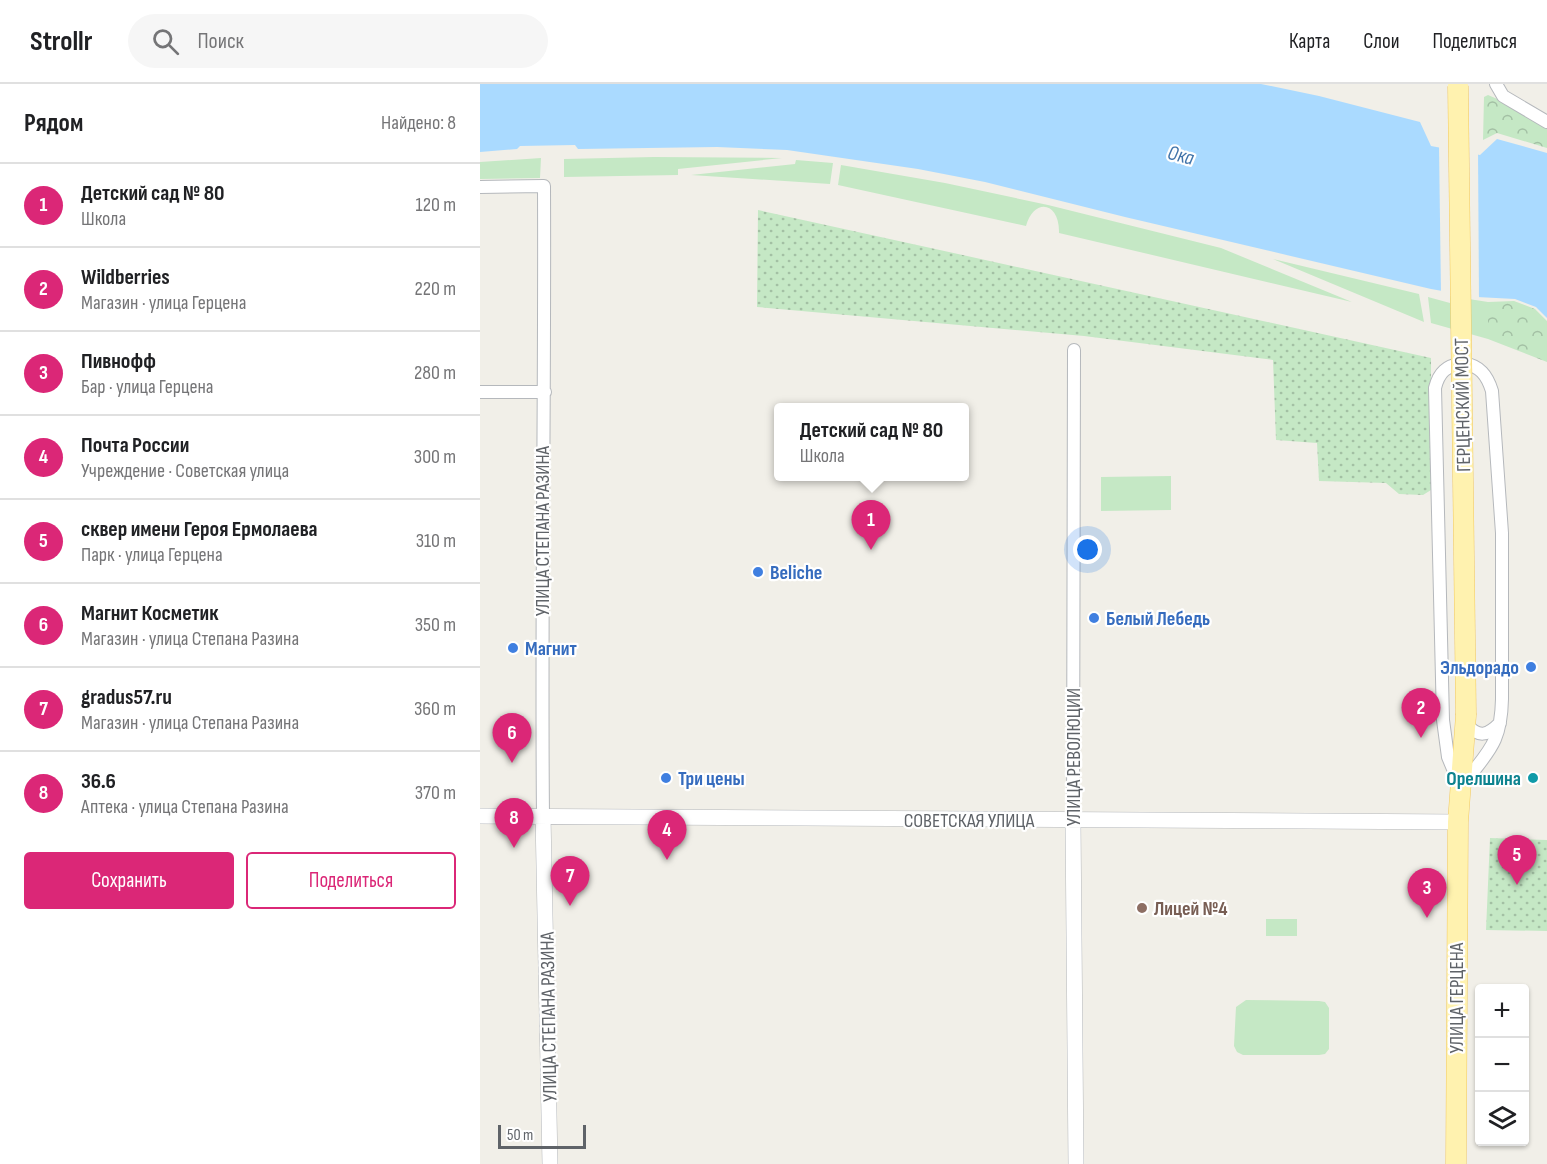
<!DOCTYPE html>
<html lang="ru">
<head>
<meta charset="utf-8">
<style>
	body { margin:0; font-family:"Sofia Sans Condensed",sans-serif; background:#f6f6f6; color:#202124 }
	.controls { position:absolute; right:18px; bottom:18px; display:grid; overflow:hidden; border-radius:6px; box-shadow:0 2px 4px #0004 }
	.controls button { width:54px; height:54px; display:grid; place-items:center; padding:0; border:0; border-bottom:2px solid #e0e0e0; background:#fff; color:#202124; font:30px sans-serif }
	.scale { position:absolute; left:18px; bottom:15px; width:88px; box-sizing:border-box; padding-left:6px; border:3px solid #5f6368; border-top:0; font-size:16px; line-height:21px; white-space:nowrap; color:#5f6368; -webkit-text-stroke:4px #fff; paint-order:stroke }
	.you { position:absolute; left:608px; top:466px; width:21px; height:21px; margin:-15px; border:4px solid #fff; border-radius:50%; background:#1a73e8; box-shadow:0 0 0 9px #1a73e833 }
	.badge { display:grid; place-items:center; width:39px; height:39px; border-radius:50%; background:#db2777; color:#fff; font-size:20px; font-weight:700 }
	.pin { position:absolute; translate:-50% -50px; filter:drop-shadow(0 2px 3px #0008) }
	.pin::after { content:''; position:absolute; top:32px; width:21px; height:18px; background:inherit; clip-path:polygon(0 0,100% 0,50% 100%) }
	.popup { position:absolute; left:294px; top:319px; width:195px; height:78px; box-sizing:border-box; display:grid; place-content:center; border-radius:6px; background:#fff; filter:drop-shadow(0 2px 4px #0005); font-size:20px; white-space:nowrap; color:#757577 }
	.popup b { font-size:22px; color:#202124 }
	.popup::after { content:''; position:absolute; left:50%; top:100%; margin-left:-12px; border:12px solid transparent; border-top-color:#fff }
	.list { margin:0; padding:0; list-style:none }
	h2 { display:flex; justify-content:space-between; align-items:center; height:78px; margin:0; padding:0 24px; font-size:26px }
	h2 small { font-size:20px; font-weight:400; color:#757577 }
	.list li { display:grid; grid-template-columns:39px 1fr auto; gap:18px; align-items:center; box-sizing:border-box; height:84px; padding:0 24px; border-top:2px solid #e0e0e0 }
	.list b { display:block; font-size:22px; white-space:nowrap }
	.list p { margin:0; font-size:20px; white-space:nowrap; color:#757577 }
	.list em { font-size:20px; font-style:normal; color:#757577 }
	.actions { display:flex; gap:12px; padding:18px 24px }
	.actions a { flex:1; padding:14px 0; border:2px solid #db2777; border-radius:6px; text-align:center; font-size:21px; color:#db2777 }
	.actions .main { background:#db2777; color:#fff }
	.icon { flex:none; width:33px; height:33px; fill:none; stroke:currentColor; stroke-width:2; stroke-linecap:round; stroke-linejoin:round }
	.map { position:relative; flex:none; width:1067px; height:1080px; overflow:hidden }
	header { display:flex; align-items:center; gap:36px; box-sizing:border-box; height:84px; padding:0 30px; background:#fff; border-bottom:2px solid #e0e0e0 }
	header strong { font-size:28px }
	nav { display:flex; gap:33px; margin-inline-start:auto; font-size:21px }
	.search { width:420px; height:54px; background:#f6f6f6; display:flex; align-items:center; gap:15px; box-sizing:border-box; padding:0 21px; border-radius:33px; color:#757577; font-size:22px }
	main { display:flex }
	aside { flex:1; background:#fff }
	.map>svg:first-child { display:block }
	.grass { fill:#c5e8c5 }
	.forest { fill:url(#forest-crowns) }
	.park { fill:url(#park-dots) }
	.water { fill:#aadaff }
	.pier { fill:#f1efe8 }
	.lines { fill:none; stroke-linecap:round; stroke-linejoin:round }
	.minor-casing { stroke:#b5b8bc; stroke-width:14 }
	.tertiary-casing { stroke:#b5b8bc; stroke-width:16 }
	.primary-casing { stroke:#f2c960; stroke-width:21 }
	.minor { stroke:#fff; stroke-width:12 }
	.tertiary { stroke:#fff; stroke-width:15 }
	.primary { stroke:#fff2af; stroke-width:20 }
	.primary-bridge-casing { stroke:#f2c960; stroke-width:21; stroke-linecap:butt }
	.primary-bridge { stroke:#fff2af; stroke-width:20 }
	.shop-dot { fill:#3f7fe0; stroke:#fff; stroke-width:2 }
	.culture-dot { fill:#0f9aa8; stroke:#fff; stroke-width:2 }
	.education-dot { fill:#8d6e63; stroke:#fff; stroke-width:2 }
	.labels { text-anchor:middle; stroke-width:4.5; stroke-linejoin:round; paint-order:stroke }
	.street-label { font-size:20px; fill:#5f6368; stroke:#fff }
	.shop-label { font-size:20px; font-weight:bold; fill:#366cbe; stroke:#fff; text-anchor:start }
	.culture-label { font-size:20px; font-weight:bold; fill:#0d838f; stroke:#fff; text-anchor:end }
	.education-label { font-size:20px; font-weight:bold; fill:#785e54; stroke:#fff; text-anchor:start }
	.water-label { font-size:21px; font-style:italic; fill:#4174aa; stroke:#fff }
</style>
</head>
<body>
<header>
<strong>Strollr</strong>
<div class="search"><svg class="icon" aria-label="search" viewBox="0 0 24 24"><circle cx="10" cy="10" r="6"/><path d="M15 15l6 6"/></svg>Поиск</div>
<nav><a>Карта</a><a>Слои</a><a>Поделиться</a></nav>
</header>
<main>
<aside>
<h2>Рядом<small>Найдено: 8</small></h2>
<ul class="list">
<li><span class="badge">1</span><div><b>Детский сад № 80</b><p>Школа</p></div><em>120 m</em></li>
<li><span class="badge">2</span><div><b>Wildberries</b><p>Магазин · улица Герцена</p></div><em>220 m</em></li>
<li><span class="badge">3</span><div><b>Пивнофф</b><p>Бар · улица Герцена</p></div><em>280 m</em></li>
<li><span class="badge">4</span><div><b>Почта России</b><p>Учреждение · Советская улица</p></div><em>300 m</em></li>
<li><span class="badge">5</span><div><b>сквер имени Героя Ермолаева</b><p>Парк · улица Герцена</p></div><em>310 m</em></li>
<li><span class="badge">6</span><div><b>Магнит Косметик</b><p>Магазин · улица Степана Разина</p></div><em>350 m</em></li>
<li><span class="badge">7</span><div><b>gradus57.ru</b><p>Магазин · улица Степана Разина</p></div><em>360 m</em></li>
<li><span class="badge">8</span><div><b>36.6</b><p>Аптека · улица Степана Разина</p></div><em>370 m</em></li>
</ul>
<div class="actions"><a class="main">Сохранить</a><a>Поделиться</a></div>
</aside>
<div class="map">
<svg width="1067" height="1080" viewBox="0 0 1067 1080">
	<defs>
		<pattern id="forest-crowns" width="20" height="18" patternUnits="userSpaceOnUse" patternTransform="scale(1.5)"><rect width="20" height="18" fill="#c5e8c5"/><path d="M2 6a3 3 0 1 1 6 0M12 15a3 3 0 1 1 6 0" fill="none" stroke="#a3c0a4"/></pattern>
		<pattern id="park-dots" width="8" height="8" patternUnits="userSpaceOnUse" patternTransform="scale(1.5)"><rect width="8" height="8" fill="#c5e8c5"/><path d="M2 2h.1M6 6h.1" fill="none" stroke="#a3c0a4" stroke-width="1.8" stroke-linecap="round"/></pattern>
	</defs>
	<rect width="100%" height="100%" fill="#f1efe8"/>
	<!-- grass -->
	<path class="grass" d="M174,73L302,74L198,85V91L84,93V75Z
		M61,74L60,94L0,95V78Z
		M316,76L353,79L350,100L211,91L315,80Z
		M361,81L465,99L568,121L741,164L872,218L579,149C580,118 554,113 546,142L358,101Z
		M793,175L939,210L944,238Z
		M970,212L1008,218V255L951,239L948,213L970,219Z
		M691,392V426L621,427V393Z
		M786,835H817V852H786Z
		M766,916L839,917L845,918L849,924V965L845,970L839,971H763L757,968L754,962L756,923Z"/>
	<!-- forest -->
	<path class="forest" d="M1008,11L1036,23L1067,41V64L1017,49L1003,56L1004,13Z
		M1034,217L1055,225L1067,237V278L1008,255V218Z"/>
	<!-- park -->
	<path class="park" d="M278,126L951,274V406L943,411L919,410L906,399L839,397L837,359L796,356L793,276L604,252L277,223Z
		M1010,754L1067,756V847L1006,846Z"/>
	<!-- water -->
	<path class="water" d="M0,0H781L839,12L940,38L951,62L1000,71L1017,55L1067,69V234L1056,223L1035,215L997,213L951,205L645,133L505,98L438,85L307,66L237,63L98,65L95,61L40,62L37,65L0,68Z"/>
	<!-- pier -->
	<path class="pier" d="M959,61L998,67L999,216L961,210Z"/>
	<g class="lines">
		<defs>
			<path id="minor" d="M1016,0L1023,12L1067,38
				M0,103L64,102C65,312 61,522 63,732
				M983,279C1000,282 1007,291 1012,307L1022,449V615C1021,663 1006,668 981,704L968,673L963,636L955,304C959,288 966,282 983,279Z
				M0,308H65
				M986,640C999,654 1007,652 1020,639
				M593,737L594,266"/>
			<path id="tertiary" d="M0,732L978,738
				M63,732L70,1080
				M593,737L596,1080"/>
			<path id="primary" d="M976,1080L978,738L986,631"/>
		</defs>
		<!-- minor casing -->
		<use href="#minor" class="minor-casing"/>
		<!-- tertiary casing -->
		<use href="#tertiary" class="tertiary-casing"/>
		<!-- primary casing -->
		<use href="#primary" class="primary-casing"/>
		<!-- minor -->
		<use href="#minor" class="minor"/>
		<!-- tertiary -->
		<use href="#tertiary" class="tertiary"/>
		<!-- primary -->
		<use href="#primary" class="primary"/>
		<defs>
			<path id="primary-bridge" d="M978,2L986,631"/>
		</defs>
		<!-- primary-bridge casing -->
		<use href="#primary-bridge" class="primary-bridge-casing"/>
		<!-- primary-bridge -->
		<use href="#primary-bridge" class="primary-bridge"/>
	</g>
	<!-- markers -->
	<g class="shop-dot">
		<circle cx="278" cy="488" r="6"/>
		<circle cx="614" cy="534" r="6"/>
		<circle cx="33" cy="564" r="6"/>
		<circle cx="1051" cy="583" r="6"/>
		<circle cx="186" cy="694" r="6"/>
	</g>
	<circle class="culture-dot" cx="1053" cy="694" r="6"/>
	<circle class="education-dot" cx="662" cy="824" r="6"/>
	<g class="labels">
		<!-- street labels -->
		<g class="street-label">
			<text transform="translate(982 321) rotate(-91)" y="7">ГЕРЦЕНСКИЙ МОСТ</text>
			<text transform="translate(62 447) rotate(-90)" y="7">УЛИЦА СТЕПАНА РАЗИНА</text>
			<text transform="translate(593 673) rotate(-90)" y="7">УЛИЦА РЕВОЛЮЦИИ</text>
			<text x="489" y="743">СОВЕТСКАЯ УЛИЦА</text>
			<text transform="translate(976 914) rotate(-90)" y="7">УЛИЦА ГЕРЦЕНА</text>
			<text transform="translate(68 933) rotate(-91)" y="7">УЛИЦА СТЕПАНА РАЗИНА</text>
		</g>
		<!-- shop labels -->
		<g class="shop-label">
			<text x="290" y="495">Beliche</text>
			<text x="626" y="541">Белый Лебедь</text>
			<text x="45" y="571">Магнит</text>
			<text x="1039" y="590" text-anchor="end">Эльдорадо</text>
			<text x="198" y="701">Три цены</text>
		</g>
		<!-- culture labels -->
		<g class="culture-label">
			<text x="1041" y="701">Орелшина</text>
		</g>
		<!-- education labels -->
		<g class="education-label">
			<text x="674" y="831">Лицей №4</text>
		</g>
		<!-- water labels -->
		<g class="water-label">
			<text transform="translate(701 71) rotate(14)" y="7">Ока</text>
		</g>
	</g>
</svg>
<div class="controls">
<button>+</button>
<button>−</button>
<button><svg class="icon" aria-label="layers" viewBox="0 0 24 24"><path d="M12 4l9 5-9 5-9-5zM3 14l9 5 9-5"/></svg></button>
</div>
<div class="scale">50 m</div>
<div class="you"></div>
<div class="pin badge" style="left:391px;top:466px">1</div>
<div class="popup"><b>Детский сад № 80</b>Школа</div>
<div class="pin badge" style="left:941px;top:654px">2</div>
<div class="pin badge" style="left:947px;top:834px">3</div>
<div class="pin badge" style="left:187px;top:776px">4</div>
<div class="pin badge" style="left:1037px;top:801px">5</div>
<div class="pin badge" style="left:32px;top:679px">6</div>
<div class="pin badge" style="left:90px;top:822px">7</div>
<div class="pin badge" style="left:34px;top:764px">8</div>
</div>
</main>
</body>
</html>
